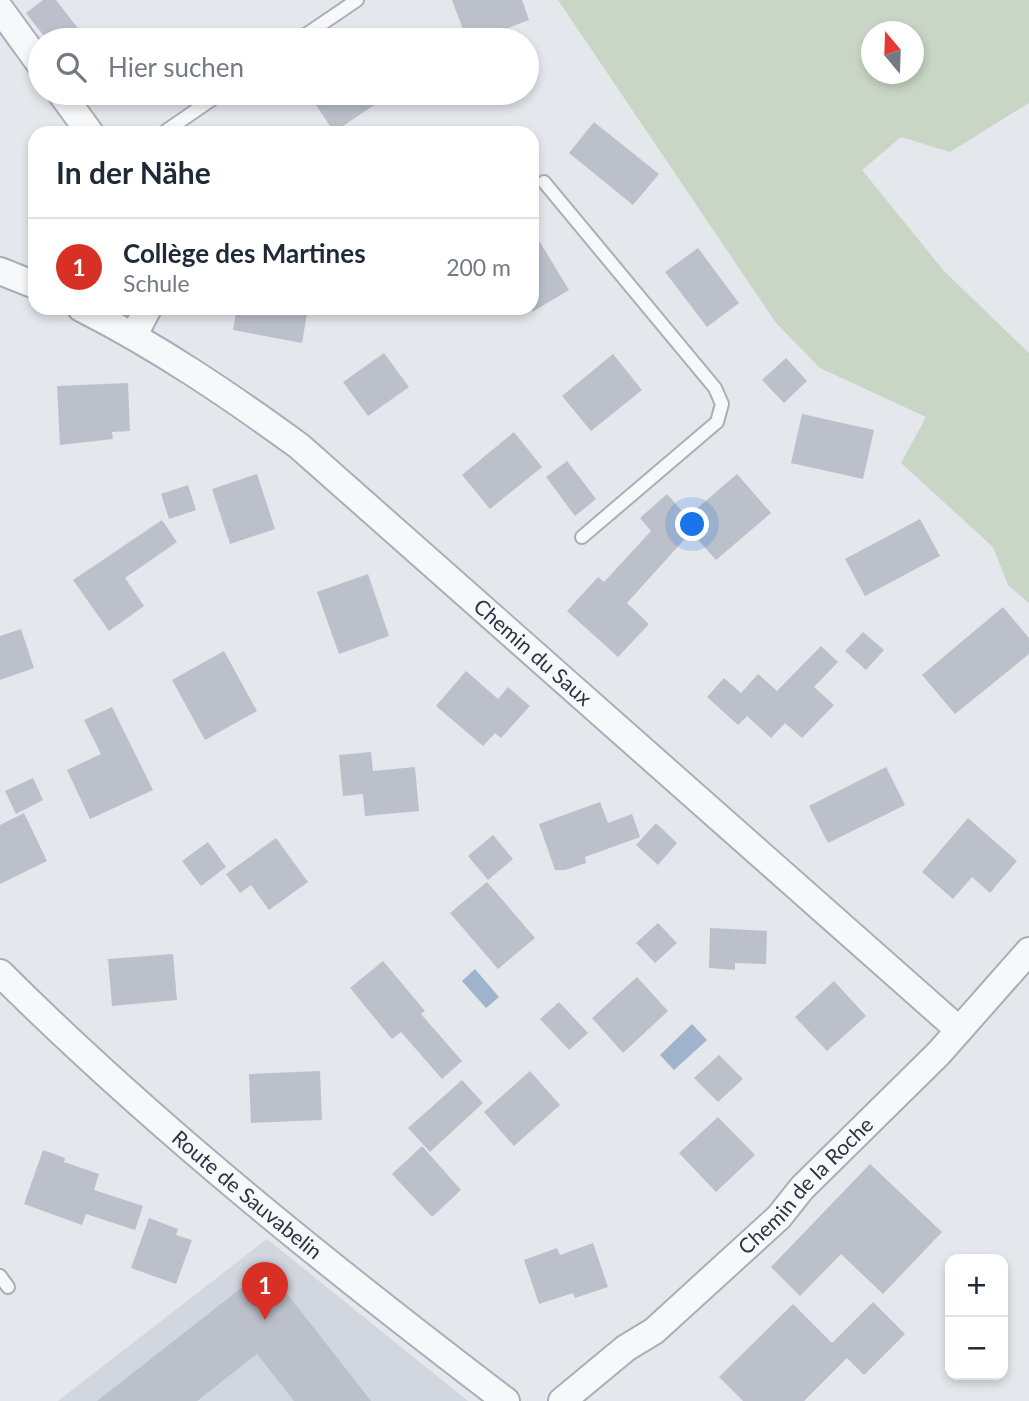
<!DOCTYPE html>
<html lang="de">
<head>
<meta charset="utf-8">
<style>
	body { margin:0; font-family:Lato,sans-serif; background:#f2f2f3; color:#1f2937 }
	.controls { position:absolute; right:21px; bottom:21px; display:grid; overflow:hidden; border-radius:14px; box-shadow:0 4px 10px #0003 }
	.controls button { width:63px; height:63px; display:grid; place-items:center; padding:0; border:0; border-bottom:2px solid #e0e1e3; background:#fff; color:#1f2937; font:35px sans-serif }
	.compass { position:absolute; left:861px; top:21px; width:63px; height:63px; border-radius:50%; background:#fff; box-shadow:0 4px 10px #0003; rotate:341deg }
	.you { position:absolute; left:693px; top:525px; width:24px; height:24px; margin:-18px; border:5px solid #fff; border-radius:50%; background:#1a73e8; box-shadow:0 0 0 10px #1a73e833 }
	.badge { display:grid; place-items:center; width:46px; height:46px; border-radius:50%; background:#d93025; color:#fff; font-size:23px; font-weight:700 }
	.pin { position:absolute; translate:-50% -58px; filter:drop-shadow(0 2px 4px #0008) }
	.pin::after { content:''; position:absolute; top:37px; width:24px; height:21px; background:inherit; clip-path:polygon(0 0,100% 0,50% 100%) }
	.list { margin:0; padding:0; list-style:none }
	h2 { display:flex; justify-content:space-between; align-items:center; height:91px; margin:0; padding:0 28px; font-size:30px }
	h2 small { font-size:23px; font-weight:400; color:#747a83 }
	.list li { display:grid; grid-template-columns:46px 1fr auto; gap:21px; align-items:center; box-sizing:border-box; height:98px; padding:0 28px; border-top:2px solid #e0e1e3 }
	.list b { display:block; font-size:26px; white-space:nowrap }
	.list p { margin:0; font-size:23px; white-space:nowrap; color:#747a83 }
	.list em { font-size:23px; font-style:normal; color:#747a83 }
	.icon { flex:none; width:38px; height:38px; fill:none; stroke:currentColor; stroke-width:2; stroke-linecap:round; stroke-linejoin:round }
	.map { position:relative; flex:none; width:1029px; height:1401px; overflow:hidden }
	.search { position:absolute; background:#fff; box-shadow:0 4px 10px #0003; left:28px; top:28px; width:511px; height:77px; display:flex; align-items:center; gap:18px; box-sizing:border-box; padding:0 24px; border-radius:38px; color:#747a83; font-size:26px }
	.panel { position:absolute; background:#fff; box-shadow:0 4px 10px #0003; left:28px; top:126px; width:511px; height:189px; border-radius:21px }
	.map>svg:first-child { display:block }
	.built { fill:#d2d6de }
	.green { fill:#c9d6c5; fill-rule:evenodd }
	.water { fill:#9fb4cc }
	.building { fill:#bbc0ca }
	.lines { fill:none; stroke-linecap:round; stroke-linejoin:round }
	.service-casing { stroke:#a9aeb7; stroke-width:16 }
	.minor-casing { stroke:#a9aeb7; stroke-width:30 }
	.service { stroke:#f7f8fa; stroke-width:12 }
	.minor { stroke:#f7f8fa; stroke-width:26 }
	.labels { text-anchor:middle; stroke-width:7; stroke-linejoin:round; paint-order:stroke }
	.street-label { font-size:21px; fill:#2b3445; stroke:#f4f6f9 }
</style>
</head>
<body>
<div class="map">
<svg width="1029" height="1401" viewBox="0 0 1029 1401">
	<rect width="100%" height="100%" fill="#e4e7ec"/>
	<!-- built -->
	<path class="built" d="M267,1239L468,1401H58Z"/>
	<!-- green -->
	<path class="green" d="M558,0H1029V103L950,152L901,137L862,170L944,271L1029,353V603L1008,585L993,547L901,463L926,417L820,368L776,323ZM872,32H914V74H872Z"/>
	<!-- water -->
	<path class="water" d="M475,969L499,997L486,1008L462,981Z
		M692,1024L707,1040L674,1070L660,1055Z"/>
	<!-- building -->
	<path class="building" d="M43,0H56L87,40H47L26,13Z
		M452,0H522L529,20L476,40H467Z
		M308,93H392L334,132Z
		M594,122L659,174L633,205L569,153Z
		M532,229L569,290L532,312Z
		M698,248L739,303L707,327L665,272Z
		M237,308H308L302,343L233,330Z
		M384,353L409,387L368,416L343,382Z
		M613,354L642,390L591,431L562,396Z
		M786,358L807,381L784,403L762,380Z
		M128,383L130,431L112,432L113,439L60,445L57,386Z
		M802,414L874,430L863,479L791,463Z
		M514,432L542,467L490,509L462,475Z
		M567,461L596,499L575,516L546,477Z
		M257,474L275,529L230,544L212,489Z
		M737,474L771,513L716,560L691,532L627,603L649,624L618,657L567,611L598,577L604,582L651,531L640,518L667,494L687,517Z
		M188,485L196,510L169,519L161,494Z
		M920,519L940,556L865,596L845,559Z
		M162,520L177,542L125,578L144,606L109,631L73,580Z
		M368,574L389,636L339,654L317,592Z
		M1003,607L1029,638V654L955,714L922,675Z
		M21,629L34,668L0,680V636Z
		M863,632L884,650L866,670L845,651Z
		M821,646L838,662L814,687L834,705L802,738L785,723L771,738L747,716L738,725L707,697L724,678L741,693L758,674L777,691Z
		M224,651L257,711L205,740L172,680Z
		M466,671L498,699L508,687L530,706L501,738L495,733L483,746L436,706Z
		M112,707L153,790L90,819L67,770L101,754L84,720Z
		M371,752L373,771L415,767L419,811L365,816L363,794L343,796L339,755Z
		M886,767L905,805L828,843L809,806Z
		M33,778L43,800L16,814L5,791Z
		M600,802L608,823L632,814L640,837L585,857L586,863L565,870H555L539,824Z
		M24,813L47,861L0,884V825Z
		M968,818L1017,861L990,893L972,877L953,899L922,872Z
		M656,823L677,843L658,865L636,845Z
		M493,835L513,859L488,880L468,856Z
		M276,838L308,882L269,910L251,885L240,893L226,874Z
		M208,842L226,867L201,886L182,861Z
		M487,882L535,938L498,969L450,913Z
		M658,923L677,943L655,963L636,943Z
		M710,928L767,931L766,964L735,963V970L709,968Z
		M173,954L177,1000L112,1006L108,959Z
		M383,961L425,1011L421,1014L462,1061L442,1079L401,1032L392,1039L350,988Z
		M637,977L668,1011L623,1053L592,1018Z
		M834,981L866,1016L827,1051L795,1017Z
		M559,1002L588,1033L569,1050L540,1019Z
		M719,1055L743,1079L718,1102L694,1078Z
		M320,1071L322,1120L251,1123L249,1074Z
		M530,1071L560,1105L514,1146L484,1112Z
		M462,1080L483,1103L430,1152L408,1128Z
		M718,1117L755,1155L716,1192L679,1153Z
		M422,1146L461,1190L432,1217L392,1174Z
		M43,1150L65,1158L64,1162L99,1174L94,1190L143,1206L135,1230L86,1214L82,1225L24,1204Z
		M870,1164L942,1232L883,1294L841,1254L800,1296L771,1267Z
		M149,1218L178,1229L176,1235L192,1240L176,1284L131,1268Z
		M593,1243L608,1287L575,1298L573,1293L539,1304L524,1260L557,1248L560,1255Z
		M267,1268L371,1401H294L257,1354L197,1401H97Z
		M873,1302L905,1334L864,1375L843,1354L847,1358L804,1401H743L719,1377L793,1304L832,1343Z"/>
	<g class="lines">
		<defs>
			<path id="service" d="M298,40L357,0
				M163,133L221,93
				M544,182L715,388L722,404L717,422L582,537
				M0,1276L8,1287"/>
			<g id="minor">
				<path d="M0,9L40,64"/>
				<path d="M61,93L90,133"/>
				<path d="M0,271L35,285"/>
				<path id="s1" d="M81,308C158,347 229,395 299,446L959,1030"/>
				<path d="M134,335L148,308"/>
				<path id="s2" d="M0,973C157,1129 330,1267 506,1401"/>
				<path id="s3" d="M562,1401L626,1348L654,1331L779,1217L802,1188L939,1053L1029,951"/>
			</g>
		</defs>
		<!-- service casing -->
		<use href="#service" class="service-casing"/>
		<!-- minor casing -->
		<use href="#minor" class="minor-casing"/>
		<!-- service -->
		<use href="#service" class="service"/>
		<!-- minor -->
		<use href="#minor" class="minor"/>
	</g>
	<g class="labels">
		<!-- street labels -->
		<g class="street-label">
			<text dy="7" stroke="none"><textPath href="#s1" startOffset="570">Chemin du Saux</textPath></text>
			<text dy="7" stroke="none"><textPath href="#s3" startOffset="326">Chemin de la Roche</textPath></text>
			<text dy="7" stroke="none"><textPath href="#s2" startOffset="332">Route de Sauvabelin</textPath></text>
		</g>
	</g>
</svg>
<div class="controls">
<button>+</button>
<button>−</button>
</div>
<svg class="compass" viewBox="-18 -18 36 36"><path d="M0-13l5 13h-10z" fill="#e53935"/><path d="M0 13l5-13h-10z" fill="#747a83"/></svg>
<div class="you"></div>
<div class="pin badge" style="left:265px;top:1320px">1</div>
<div class="search"><svg class="icon" aria-label="search" viewBox="0 0 24 24"><circle cx="10" cy="10" r="6"/><path d="M15 15l6 6"/></svg>Hier suchen</div>
<section class="panel">
<h2>In der Nähe<small></small></h2>
<ul class="list">
<li><span class="badge">1</span><div><b>Collège des Martines</b><p>Schule</p></div><em>200 m</em></li>
</ul>
</section>
</div>
</body>
</html>
